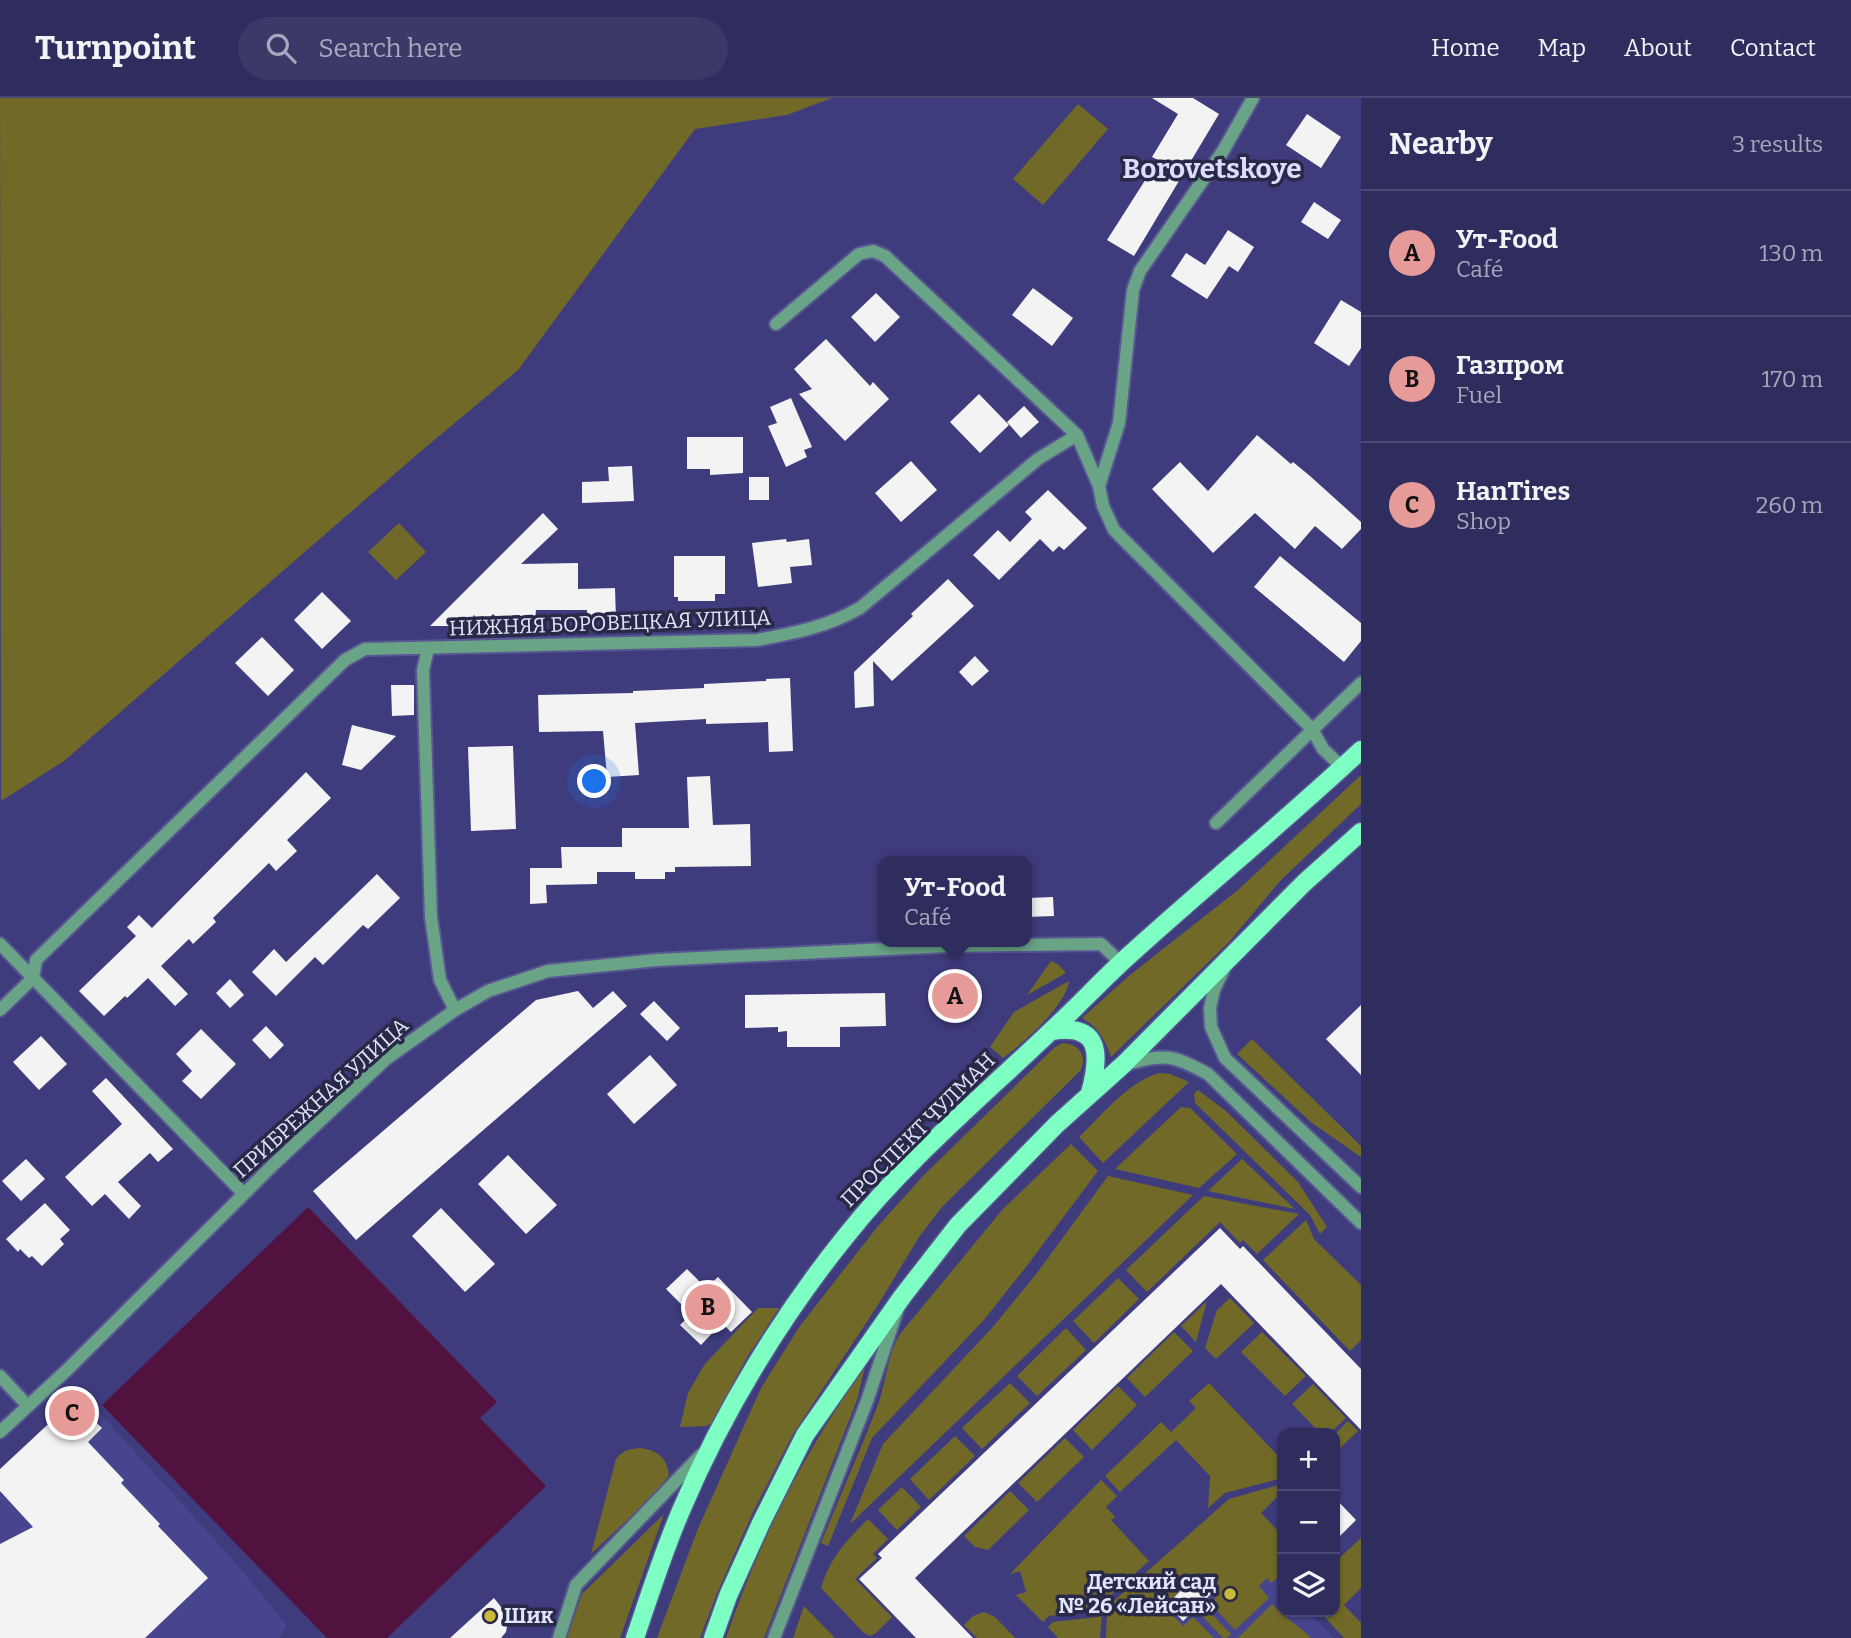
<!DOCTYPE html>
<html lang="en">
<head>
<meta charset="utf-8">
<style>
	body { margin:0; font-family:Bitter,serif; background:#3b3967; color:#f1f3f6 }
	.controls { position:absolute; right:21px; bottom:21px; display:grid; overflow:hidden; border-radius:14px; box-shadow:0 2px 5px #0004 }
	.controls button { width:63px; height:63px; display:grid; place-items:center; padding:0; border:0; border-bottom:2px solid #4a4973; background:#2f2d5e; color:#f1f3f6; font:35px sans-serif }
	.you { position:absolute; left:595px; top:684px; width:24px; height:24px; margin:-18px; border:5px solid #fff; border-radius:50%; background:#1a73e8; box-shadow:0 0 0 10px #1a73e833 }
	.badge { display:grid; place-items:center; width:46px; height:46px; border-radius:50%; background:#e69b98; color:#111; font-size:23px; font-weight:700 }
	.pin { position:absolute; translate:-50% -50%; border:4px solid #fff; box-shadow:0 2px 7px #0006 }
	.popup { position:absolute; left:878px; top:758px; width:154px; height:91px; box-sizing:border-box; display:grid; place-content:center; border-radius:14px; background:#2f2d5e; filter:drop-shadow(0 2px 5px #0005); font-size:23px; white-space:nowrap; color:#a7a8bc }
	.popup b { font-size:26px; color:#f1f3f6 }
	.popup::after { content:''; position:absolute; left:50%; top:100%; margin-left:-14px; border:14px solid transparent; border-top-color:#2f2d5e }
	.list { margin:0; padding:0; list-style:none }
	h2 { display:flex; justify-content:space-between; align-items:center; height:91px; margin:0; padding:0 28px; font-size:30px }
	h2 small { font-size:23px; font-weight:400; color:#a7a8bc }
	.list li { display:grid; grid-template-columns:46px 1fr auto; gap:21px; align-items:center; box-sizing:border-box; height:126px; padding:0 28px; border-top:2px solid #4a4973 }
	.list b { display:block; font-size:26px; white-space:nowrap }
	.list p { margin:0; font-size:23px; white-space:nowrap; color:#a7a8bc }
	.list em { font-size:23px; font-style:normal; color:#a7a8bc }
	.icon { flex:none; width:38px; height:38px; fill:none; stroke:currentColor; stroke-width:2; stroke-linecap:round; stroke-linejoin:round }
	.map { position:relative; flex:none; width:1361px; height:1540px; overflow:hidden }
	header { display:flex; align-items:center; gap:42px; box-sizing:border-box; height:98px; padding:0 35px; background:#2f2d5e; border-bottom:2px solid #4a4973 }
	header strong { font-size:33px }
	nav { display:flex; gap:38px; margin-inline-start:auto; font-size:24px }
	.search { width:490px; height:63px; background:#3b3967; display:flex; align-items:center; gap:18px; box-sizing:border-box; padding:0 24px; border-radius:38px; color:#a7a8bc; font-size:26px }
	main { display:flex }
	aside { flex:1; background:#2f2d5e }
	.map>svg:first-child { display:block }
	.built { fill:#47458e }
	.green { fill:#716928 }
	.water { fill:#521240 }
	.building { fill:#f3f3f3 }
	.lines { fill:none; stroke-linecap:round; stroke-linejoin:round }
	.minor-casing { stroke:#595792; stroke-width:16 }
	.major-casing { stroke:#595792; stroke-width:21 }
	.minor { stroke:#69a486; stroke-width:12 }
	.major { stroke:#7effc4; stroke-width:18 }
	.poi-dot { fill:#caba39; stroke:#282947; stroke-width:2.5 }
	.labels { text-anchor:middle; stroke-width:7; stroke-linejoin:round; paint-order:stroke }
	.street-label { font-size:21px; fill:#e1e3fb; stroke:#282947 }
	.poi-label { font-size:21px; font-weight:bold; fill:#e1e3fb; stroke:#282947; text-anchor:end }
	.district-label { font-size:28px; font-weight:bold; fill:#daddfc; stroke:#282947 }
</style>
</head>
<body>
<header>
<strong>Turnpoint</strong>
<div class="search"><svg class="icon" aria-label="search" viewBox="0 0 24 24"><circle cx="10" cy="10" r="6"/><path d="M15 15l6 6"/></svg>Search here</div>
<nav><a>Home</a><a>Map</a><a>About</a><a>Contact</a></nav>
</header>
<main>
<div class="map">
<svg width="1361" height="1540" viewBox="0 0 1361 1540">
	<rect width="100%" height="100%" fill="#3f3c7e"/>
	<!-- built -->
	<path class="built" d="M93,1308L234,1463L287,1527L279,1540H0V1371L52,1346Z
		M1238,1439L1282,1486V1514H1309L1334,1540H1130Z"/>
	<!-- green -->
	<path class="green" d="M0,0H832L787,17L695,31L518,272L420,354L64,663L1,703Z
		M1078,6L1108,31L1043,107L1013,81Z
		M399,425L426,454L396,482L368,454Z
		M1361,677V706L1281,782L1229,844L1111,959C1105,941 1099,930 1082,920L1130,877L1238,792Z
		M1051,863L1058,866L1066,875L1027,897Z
		M1069,883C1066,908 1023,945 1003,960L990,949L1014,914Z
		M1252,941L1361,1048V1059L1312,1025L1237,956Z
		M1063,945C1079,946 1087,957 1081,972L942,1109L919,1139L878,1207L793,1336L753,1414L717,1495L700,1540H657L697,1433L761,1290L800,1228L878,1128L924,1077L1055,949Z
		M983,958L994,968L952,998L950,996L963,985Z
		M1160,975L1170,976L1189,984L1103,1065L1079,1039C1100,1019 1131,981 1160,975Z
		M1198,992L1227,1014L1298,1084L1327,1129L1320,1136L1310,1117L1195,1005L1194,996Z
		M1181,1009L1190,1010L1237,1056L1199,1090L1115,1071Z
		M1071,1046L1098,1073L1026,1169L983,1223L872,1340L828,1448L821,1445C840,1398 861,1351 879,1304C886,1282 888,1256 900,1236L1003,1111Z
		M1242,1061L1295,1111L1208,1093Z
		M1108,1078L1193,1097L850,1426L883,1346L992,1230L1037,1175Z
		M1204,1098L1299,1116L1257,1156L1243,1142L1240,1145L1220,1124L1147,1194L1126,1172Z
		M1306,1122L1314,1141L1361,1187V1242L1350,1253L1263,1162Z
		M1118,1180L1139,1201L1094,1245L1073,1223Z
		M1230,1200L1254,1225L1216,1261L1205,1250L1217,1212Z
		M1207,1203L1196,1244L1181,1228Z
		M758,1210H779L746,1261L712,1325L706,1328L680,1329L688,1295L704,1267Z
		M1066,1230L1086,1252L1037,1298L1017,1278Z
		M1174,1234L1193,1253L1145,1299L1127,1280Z
		M1262,1234L1306,1278L1285,1298L1241,1254Z
		M865,1269L857,1302L764,1540H726C759,1443 805,1352 865,1269Z
		M1010,1285L1030,1305L982,1351L962,1330Z
		M1209,1285L1282,1362V1380L1225,1395L1208,1410L1210,1378L1176,1342L1120,1394L1105,1378L1161,1324L1171,1334L1196,1310L1189,1303Z
		M1313,1286L1346,1320L1330,1335H1320L1292,1306Z
		M1118,1288L1137,1307L1092,1352L1073,1332Z
		M1348,1323L1358,1333L1337,1353L1335,1351V1336Z
		M955,1338L975,1358L929,1402L910,1381Z
		M1065,1340L1084,1359L1037,1404L1018,1385Z
		M640,1350C657,1352 667,1359 669,1377L657,1394L591,1456L616,1361C623,1352 629,1351 640,1350Z
		M1101,1382L1117,1398L1106,1409L1115,1419L1111,1422L1149,1463L1093,1513L1049,1518L1043,1524L1016,1497L1026,1494L1020,1473L1010,1476Z
		M1282,1386V1394L1261,1415L1279,1434L1282,1431V1486L1277,1480L1271,1485L1267,1480L1259,1488L1269,1500L1235,1532L1210,1505L1220,1495L1200,1474L1164,1508L1183,1528L1193,1519L1214,1540H1106L1107,1509L1229,1401Z
		M902,1389L921,1409L897,1432L878,1412Z
		M1010,1393L1029,1412L988,1452L975,1449L964,1438Z
		M664,1416L620,1540H567L582,1496Z
		M868,1421L888,1441L873,1456L877,1460L855,1481L892,1519L876,1535L870,1538L864,1535L821,1490C830,1460 846,1443 868,1421Z
		M1361,1440V1490L1344,1507L1361,1525V1540H1344L1320,1514H1335V1464Z
		M1272,1506C1284,1519 1298,1527 1311,1540H1238Z
		M1203,1507L1231,1536L1227,1540H1223L1197,1513Z
		M804,1508L835,1540H793Z
		M984,1514L995,1519L1015,1540H977L964,1527L973,1518Z
		M1102,1514L1100,1540H1058L1048,1529L1053,1524L1097,1519Z"/>
	<!-- water -->
	<path class="water" d="M308,1109L497,1304L480,1320L546,1388L387,1540H327L102,1307Z"/>
	<!-- building -->
	<path class="building" d="M1152,0H1193L1219,16L1134,158L1107,142L1158,62L1152,59L1178,16Z
		M1307,16L1341,39L1321,70L1286,47Z
		M1314,104L1341,122L1328,141L1301,124Z
		M1228,132L1254,149L1238,174L1229,168L1207,201L1171,178L1186,155L1205,167Z
		M1033,190L1073,220L1052,248L1012,217Z
		M876,195L900,219L875,244L851,219Z
		M1341,202L1361,214V250L1349,268L1314,245Z
		M826,241L870,288L873,284L889,301L845,343L799,296L812,291L794,271Z
		M979,296L1009,327L980,355L950,324Z
		M791,300L812,349L804,352L807,359L786,369L768,328L777,325L770,309Z
		M1024,308L1039,324L1021,340L1007,324Z
		M1257,337L1291,366L1293,364L1310,378L1361,424V431L1342,451L1315,428L1295,451L1255,415L1213,455L1152,391L1180,364L1208,393Z
		M687,339H743V375L710,377V371H687Z
		M911,363L937,392L901,424L875,395Z
		M632,368L634,403L582,405V384L609,383L608,369Z
		M749,379H769V402H749Z
		M1048,392L1087,430L1064,452L1059,448L1053,454L1040,441L999,482L973,457L998,432L1010,444L1032,421L1025,414Z
		M543,415L558,431L521,466L578,465V491L615,490L616,521H587V512H536L535,524L501,523L493,516L482,527L474,517L466,528H430Z
		M786,441L787,444L809,441L812,467L790,469L792,485L758,489L752,445Z
		M674,458H725V496H715V503H678V499H674Z
		M1280,458L1361,525V543L1344,564L1254,489Z
		M948,481L974,508L892,583L873,563L874,608L855,610L854,574L913,518L911,516Z
		M322,494L351,523L322,551L294,522Z
		M262,539L294,572L268,598L235,565Z
		M975,558L989,573L972,588L959,574Z
		M790,580L793,653L769,654L768,624L706,626V621L635,625L639,677L607,679L603,633L539,634L538,597L633,595V593L704,590V586L766,583V581Z
		M391,587H414V617L392,618Z
		M352,627L396,638L361,672L342,667Z
		M513,648L516,731L471,733L468,649Z
		M306,674L331,700L287,742L297,753L276,773L269,765L213,820L216,824L193,846L189,841L161,868L188,896L175,908L148,880L127,900L125,898L104,918L79,893L136,838L127,829L139,817L152,830Z
		M710,678L713,727L750,726L751,768L675,769V774H665V781H635V774H597V786L546,787L547,805L530,806V770H562L561,749H622V730H689L687,679Z
		M377,776L400,800L368,831L363,827L323,867L315,859L276,898L252,874L274,851L286,864Z
		M1053,799L1054,818L1027,819V800Z
		M230,881L244,897L230,910L216,895Z
		M578,893L593,910L613,893L627,908L356,1142L313,1093L536,902Z
		M885,895L886,928L840,929V949H787V933L778,934V929L745,930V897Z
		M654,903L680,930L667,943L640,916Z
		M1361,907V977L1326,941Z
		M266,928L284,947L270,961L252,942Z
		M201,931L236,966L201,1001L182,983L192,973L176,956Z
		M41,938L67,966L39,992L13,964Z
		M650,957L677,987L634,1026L607,996Z
		M106,980L173,1051L158,1064L150,1055L118,1084L141,1108L129,1121L105,1096L92,1108L65,1079L122,1026L92,993Z
		M508,1057L557,1107L526,1136L478,1086Z
		M26,1061L45,1081L21,1103L2,1083Z
		M45,1105L70,1132L60,1141L64,1146L42,1168L32,1158L29,1160L20,1151L18,1154L6,1141Z
		M441,1110L495,1166L465,1194L412,1138Z
		M1220,1130L1240,1151L1243,1148L1361,1271V1332L1221,1186L915,1480L973,1540H916L859,1481L882,1460L878,1456Z
		M687,1171L706,1190L718,1179L752,1214L731,1234L722,1225L701,1247L680,1227L691,1216L666,1191Z
		M73,1303L102,1330L88,1344L124,1382L121,1385L160,1426L158,1428L208,1480L145,1540H0V1446L33,1429L0,1393V1371Z
		M1335,1400L1356,1422L1335,1443Z
		M1197,1477L1213,1494L1183,1523L1167,1506Z
		M494,1500L505,1514L508,1523L506,1534L501,1540H450Z"/>
	<g class="lines">
		<defs>
			<path id="minor" d="M776,226L859,156L873,153L885,158L1077,337
				M1099,388L1103,408L1114,432L1312,631L1323,651L1342,669
				M428,551L423,572L431,819L440,882L455,912
				M1216,725L1361,585
				M0,846L244,1096
				M1224,871L1214,892L1210,910L1211,929L1225,960L1361,1089
				M0,912L33,880L36,862L345,562L365,551L757,542C794,535 827,529 860,510L1038,361L1077,337L1099,388L1119,325L1133,192L1140,173L1223,53L1253,0
				M1126,966C1166,956 1171,956 1208,976L1361,1125
				M0,1278L28,1308
				M0,1334L68,1271L273,1067L386,961L455,912L488,893L548,873L657,862L948,848L1101,846L1121,865
				M559,1540L576,1487L701,1357
				M774,1540L867,1303L897,1213"/>
			<path id="major" d="M1052,933C1102,925 1100,958 1090,995
				M635,1540C650,1496 664,1451 683,1408C723,1314 782,1217 846,1138C907,1061 982,999 1053,931C1077,909 1100,884 1124,862C1202,791 1284,724 1361,652
				M713,1540L728,1498L761,1425L805,1337L902,1199L958,1127L1057,1026L1124,966L1304,785L1361,734"/>
		</defs>
		<!-- minor casing -->
		<use href="#minor" class="minor-casing"/>
		<!-- major casing -->
		<use href="#major" class="major-casing"/>
		<!-- minor -->
		<use href="#minor" class="minor"/>
		<!-- major -->
		<use href="#major" class="major"/>
	</g>
	<!-- markers -->
	<g class="poi-dot">
		<circle cx="1230" cy="1496" r="7"/>
		<circle cx="490" cy="1518" r="7"/>
	</g>
	<g class="labels">
		<!-- street labels -->
		<g class="street-label">
			<text transform="translate(610 525) rotate(-2)" y="7">НИЖНЯЯ БОРОВЕЦКАЯ УЛИЦА</text>
			<text transform="translate(321 1000) rotate(-42)" y="7">ПРИБРЕЖНАЯ УЛИЦА</text>
			<text transform="translate(918 1032) rotate(-45)" y="7">ПРОСПЕКТ ЧУЛМАН</text>
		</g>
		<!-- poi labels -->
		<g class="poi-label">
			<text x="1216" y="1491">Детский сад<tspan x="1216" dy="24">№ 26 «Лейсан»</tspan></text>
			<text x="504" y="1525" text-anchor="start">Шик</text>
		</g>
		<!-- district labels -->
		<g class="district-label">
			<text x="1212" y="80">Borovetskoye</text>
		</g>
	</g>
</svg>
<div class="controls">
<button>+</button>
<button>−</button>
<button><svg class="icon" aria-label="layers" viewBox="0 0 24 24"><path d="M12 4l9 5-9 5-9-5zM3 14l9 5 9-5"/></svg></button>
</div>
<div class="you"></div>
<div class="pin badge" style="left:955px;top:898px">A</div>
<div class="popup"><b>Ут-Food</b>Café</div>
<div class="pin badge" style="left:708px;top:1209px">B</div>
<div class="pin badge" style="left:72px;top:1315px">C</div>
</div>
<aside>
<h2>Nearby<small>3 results</small></h2>
<ul class="list">
<li><span class="badge">A</span><div><b>Ут-Food</b><p>Café</p></div><em>130 m</em></li>
<li><span class="badge">B</span><div><b>Газпром</b><p>Fuel</p></div><em>170 m</em></li>
<li><span class="badge">C</span><div><b>HanTires</b><p>Shop</p></div><em>260 m</em></li>
</ul>
</aside>
</main>
</body>
</html>
